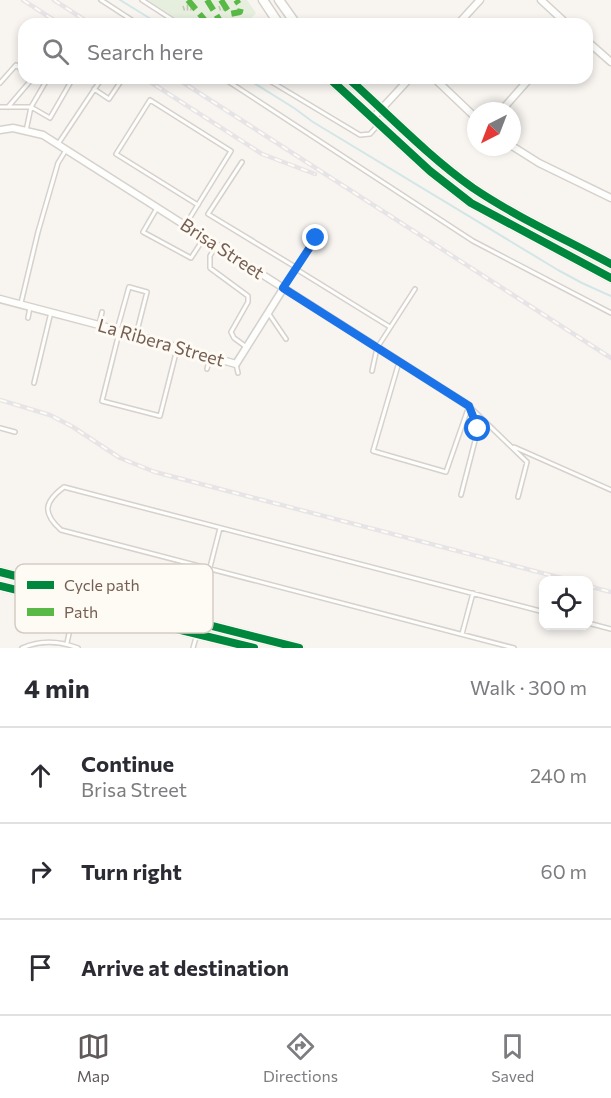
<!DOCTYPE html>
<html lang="en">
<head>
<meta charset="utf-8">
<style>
	body { margin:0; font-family:Commissioner,sans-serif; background:#f2f2f3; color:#2b2b33 }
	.controls { position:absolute; right:18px; bottom:18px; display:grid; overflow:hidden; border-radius:12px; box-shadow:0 3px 9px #0003 }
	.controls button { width:54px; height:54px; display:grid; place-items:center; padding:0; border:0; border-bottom:2px solid #e1e1e2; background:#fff; color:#2b2b33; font:30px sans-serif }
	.compass { position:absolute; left:467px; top:102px; width:54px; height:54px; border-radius:50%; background:#fff; box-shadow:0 3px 9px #0003; rotate:222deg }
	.stop { position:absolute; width:18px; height:18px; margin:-14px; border:4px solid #1a73e8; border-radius:50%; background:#fff }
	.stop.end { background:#1a73e8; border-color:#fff; box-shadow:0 2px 6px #0008 }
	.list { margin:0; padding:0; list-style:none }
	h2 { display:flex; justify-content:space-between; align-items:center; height:78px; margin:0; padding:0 24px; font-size:26px }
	h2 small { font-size:20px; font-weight:400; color:#7c7c81 }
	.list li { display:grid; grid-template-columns:39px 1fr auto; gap:18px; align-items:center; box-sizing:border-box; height:96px; padding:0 24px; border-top:2px solid #e1e1e2 }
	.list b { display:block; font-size:22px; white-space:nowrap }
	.list p { margin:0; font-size:20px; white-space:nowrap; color:#7c7c81 }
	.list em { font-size:20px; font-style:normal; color:#7c7c81 }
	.icon { flex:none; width:33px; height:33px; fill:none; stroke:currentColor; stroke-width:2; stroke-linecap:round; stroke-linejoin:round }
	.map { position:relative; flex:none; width:611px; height:648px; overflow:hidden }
	.search { position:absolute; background:#fff; box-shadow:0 3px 9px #0003; left:18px; right:18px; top:18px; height:66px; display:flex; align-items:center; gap:15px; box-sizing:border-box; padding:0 21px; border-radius:18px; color:#7c7c81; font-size:22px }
	.sheet { height:366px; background:#fff }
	nav { display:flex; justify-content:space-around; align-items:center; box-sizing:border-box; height:84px; border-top:2px solid #e1e1e2; background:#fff; font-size:16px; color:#7c7c81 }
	nav a { display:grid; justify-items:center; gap:3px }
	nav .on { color:#615a5a }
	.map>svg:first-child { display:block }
	.park { fill:url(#park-tufts) }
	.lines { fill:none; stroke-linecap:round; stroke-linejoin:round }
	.stream { stroke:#d3e6e7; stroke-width:2 }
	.lane-casing { stroke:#d6d1cc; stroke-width:6 }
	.street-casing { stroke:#d6d1cc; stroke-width:9 }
	.secondary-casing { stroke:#d6d1cb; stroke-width:11 }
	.lane { stroke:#fefefd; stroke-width:3 }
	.street { stroke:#fefefd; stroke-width:6 }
	.secondary { stroke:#fefefd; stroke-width:8 }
	.rail-casing { stroke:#e6e4e6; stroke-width:4.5 }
	.rail { stroke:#fefaf4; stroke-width:2; stroke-dasharray:7; stroke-linecap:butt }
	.quiet { stroke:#58b947; stroke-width:6; stroke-dasharray:12 6; stroke-linecap:butt }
	.cycleway-casing { stroke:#fefaf4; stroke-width:11 }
	.cycleway { stroke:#00873e; stroke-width:8 }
	.route { stroke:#1a73e8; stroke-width:8 }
	.labels { text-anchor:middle; stroke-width:6; stroke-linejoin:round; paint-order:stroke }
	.street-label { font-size:18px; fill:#755e52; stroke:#fefaf4 }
	.key { fill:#fefaf4; stroke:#d5cbc3; stroke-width:1.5 }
	.key-label { font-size:16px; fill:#755e52 }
</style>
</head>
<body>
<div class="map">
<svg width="611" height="648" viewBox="0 0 611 648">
	<defs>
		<pattern id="park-tufts" width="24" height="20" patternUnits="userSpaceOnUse" patternTransform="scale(1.5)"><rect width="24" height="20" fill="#e6eedd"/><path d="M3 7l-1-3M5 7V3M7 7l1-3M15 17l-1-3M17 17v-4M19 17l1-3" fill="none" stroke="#bfc4b6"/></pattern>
	</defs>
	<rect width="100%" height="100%" fill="#f8f5f1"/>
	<!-- park -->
	<path class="park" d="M148,0H247L256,13L246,24H185Z"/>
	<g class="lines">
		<!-- stream -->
		<path class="stream" d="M120,0L159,24
			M246,78L294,108L313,122L558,270L582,283L611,296"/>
		<defs>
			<path id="lane" d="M101,0L138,24
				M142,0L179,24
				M48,78L31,107L50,118L73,78
				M223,78L473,241L611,313
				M265,78L360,135L370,134L378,125
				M0,83L16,65L24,72
				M94,89L109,99L121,81L116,78
				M0,107H31L26,131
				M8,107L32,79L30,78
				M58,144L102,78
				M242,162L208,214L297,268
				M157,208L143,232L191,258L204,238
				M186,224L231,151L150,100L116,154L198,205
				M216,246L210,256V268L248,296V302L231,332L234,338L245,346
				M296,269L390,327
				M284,287L316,238
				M21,303L38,232L58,163L66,150
				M269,314L286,339
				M28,318L30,307
				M99,325L102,312
				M117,330L129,287L147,292L136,335
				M119,333L102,401L160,416L177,349
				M399,362L373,451L446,472L469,406
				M236,364L238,373
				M207,369L210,357
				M372,371L377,348L415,289
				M34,383L51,312
				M469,406L527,462L518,497
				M0,428L15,432
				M514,447L611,490
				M461,495L478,429L469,408
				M588,623L611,629
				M462,634L473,593
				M67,643L78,592
				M22,648C40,640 60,641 78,648
				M193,648L197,634L196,622L220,528
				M514,648L61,530C42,513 44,502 64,487L544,612"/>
			<path id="street" d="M541,0L567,24
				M458,24L480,0
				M587,41L611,62
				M434,78L476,118
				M501,111L530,78
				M373,118L410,78
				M0,130L13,128L43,135L469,406
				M512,146L539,163L611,198
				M0,299L99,325L236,364L283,289"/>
			<path id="secondary" d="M263,0L279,24
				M279,0L296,24
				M329,78L430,171L471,203L611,278
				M348,78C389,115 428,156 473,188C516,217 565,239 611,264
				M0,572L299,648
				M0,586L254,648"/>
		</defs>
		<!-- lane casing -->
		<use href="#lane" class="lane-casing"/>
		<!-- street casing -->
		<use href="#street" class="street-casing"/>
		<!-- secondary casing -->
		<use href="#secondary" class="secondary-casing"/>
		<!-- lane -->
		<use href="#lane" class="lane"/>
		<!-- street -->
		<use href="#street" class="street"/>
		<!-- secondary -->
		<use href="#secondary" class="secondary"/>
		<defs>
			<path id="rail" d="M23,0L60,24
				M54,0L91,24
				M144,78L262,154L315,174
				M176,78L611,358
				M0,400L50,415L73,427L120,458L155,472L569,580
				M588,586L611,592"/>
		</defs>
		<!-- rail casing -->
		<use href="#rail" class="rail-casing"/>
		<!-- rail -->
		<use href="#rail" class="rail"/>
		<!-- quiet -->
		<path class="quiet" d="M188,0L208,24
			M207,0L222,24
			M221,0L230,14L240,12L241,7L236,0"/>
		<defs>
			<path id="cycleway" d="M329,78L430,171L471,203L611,278
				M348,78C389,115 428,156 473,188C516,217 565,239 611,264
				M0,572L299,648
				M0,586L254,648"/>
		</defs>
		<!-- cycleway casing -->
		<use href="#cycleway" class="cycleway-casing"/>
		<!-- cycleway -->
		<use href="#cycleway" class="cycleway"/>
	</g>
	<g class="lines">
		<!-- route -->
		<path class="route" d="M316,238L283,288L469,406L478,429"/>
	</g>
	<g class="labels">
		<!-- street labels -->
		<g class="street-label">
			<text transform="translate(222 249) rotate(33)" y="6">Brisa Street</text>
			<text transform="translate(161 343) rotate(16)" y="6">La Ribera Street</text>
		</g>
	</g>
	<!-- legend -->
	<rect x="15" y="564" width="198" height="69" rx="9" class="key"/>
	<rect x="27" y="581" width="27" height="8" fill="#00873e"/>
	<rect x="27" y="608" width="27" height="8" fill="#58b947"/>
	<g class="key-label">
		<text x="64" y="591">Cycle path</text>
		<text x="64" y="618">Path</text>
	</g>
</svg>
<div class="controls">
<button><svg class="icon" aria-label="locate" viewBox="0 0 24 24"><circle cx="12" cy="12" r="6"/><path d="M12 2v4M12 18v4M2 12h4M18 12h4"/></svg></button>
</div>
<svg class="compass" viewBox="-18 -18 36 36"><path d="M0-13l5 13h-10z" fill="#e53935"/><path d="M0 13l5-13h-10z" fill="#7c7c81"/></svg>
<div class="stop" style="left:478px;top:429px"></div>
<div class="stop end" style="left:316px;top:238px"></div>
<div class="search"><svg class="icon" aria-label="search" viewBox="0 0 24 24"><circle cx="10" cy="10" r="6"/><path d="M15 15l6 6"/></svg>Search here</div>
</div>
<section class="sheet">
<h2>4 min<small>Walk · 300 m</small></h2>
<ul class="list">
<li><svg class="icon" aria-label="ahead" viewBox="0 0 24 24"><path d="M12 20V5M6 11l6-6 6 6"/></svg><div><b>Continue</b><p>Brisa Street</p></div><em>240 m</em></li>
<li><svg class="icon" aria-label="right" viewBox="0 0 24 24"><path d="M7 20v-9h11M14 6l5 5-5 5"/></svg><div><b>Turn right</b></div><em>60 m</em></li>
<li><svg class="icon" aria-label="arrive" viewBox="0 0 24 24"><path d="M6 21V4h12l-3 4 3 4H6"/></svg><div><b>Arrive at destination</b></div></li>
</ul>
</section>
<nav>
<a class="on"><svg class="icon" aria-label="map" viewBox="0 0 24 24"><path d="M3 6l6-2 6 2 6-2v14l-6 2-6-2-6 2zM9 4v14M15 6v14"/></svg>Map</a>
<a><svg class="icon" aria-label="directions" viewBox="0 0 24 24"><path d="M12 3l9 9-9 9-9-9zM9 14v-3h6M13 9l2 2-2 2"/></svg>Directions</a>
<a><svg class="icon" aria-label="saved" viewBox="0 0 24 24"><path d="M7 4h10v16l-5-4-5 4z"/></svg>Saved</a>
</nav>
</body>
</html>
